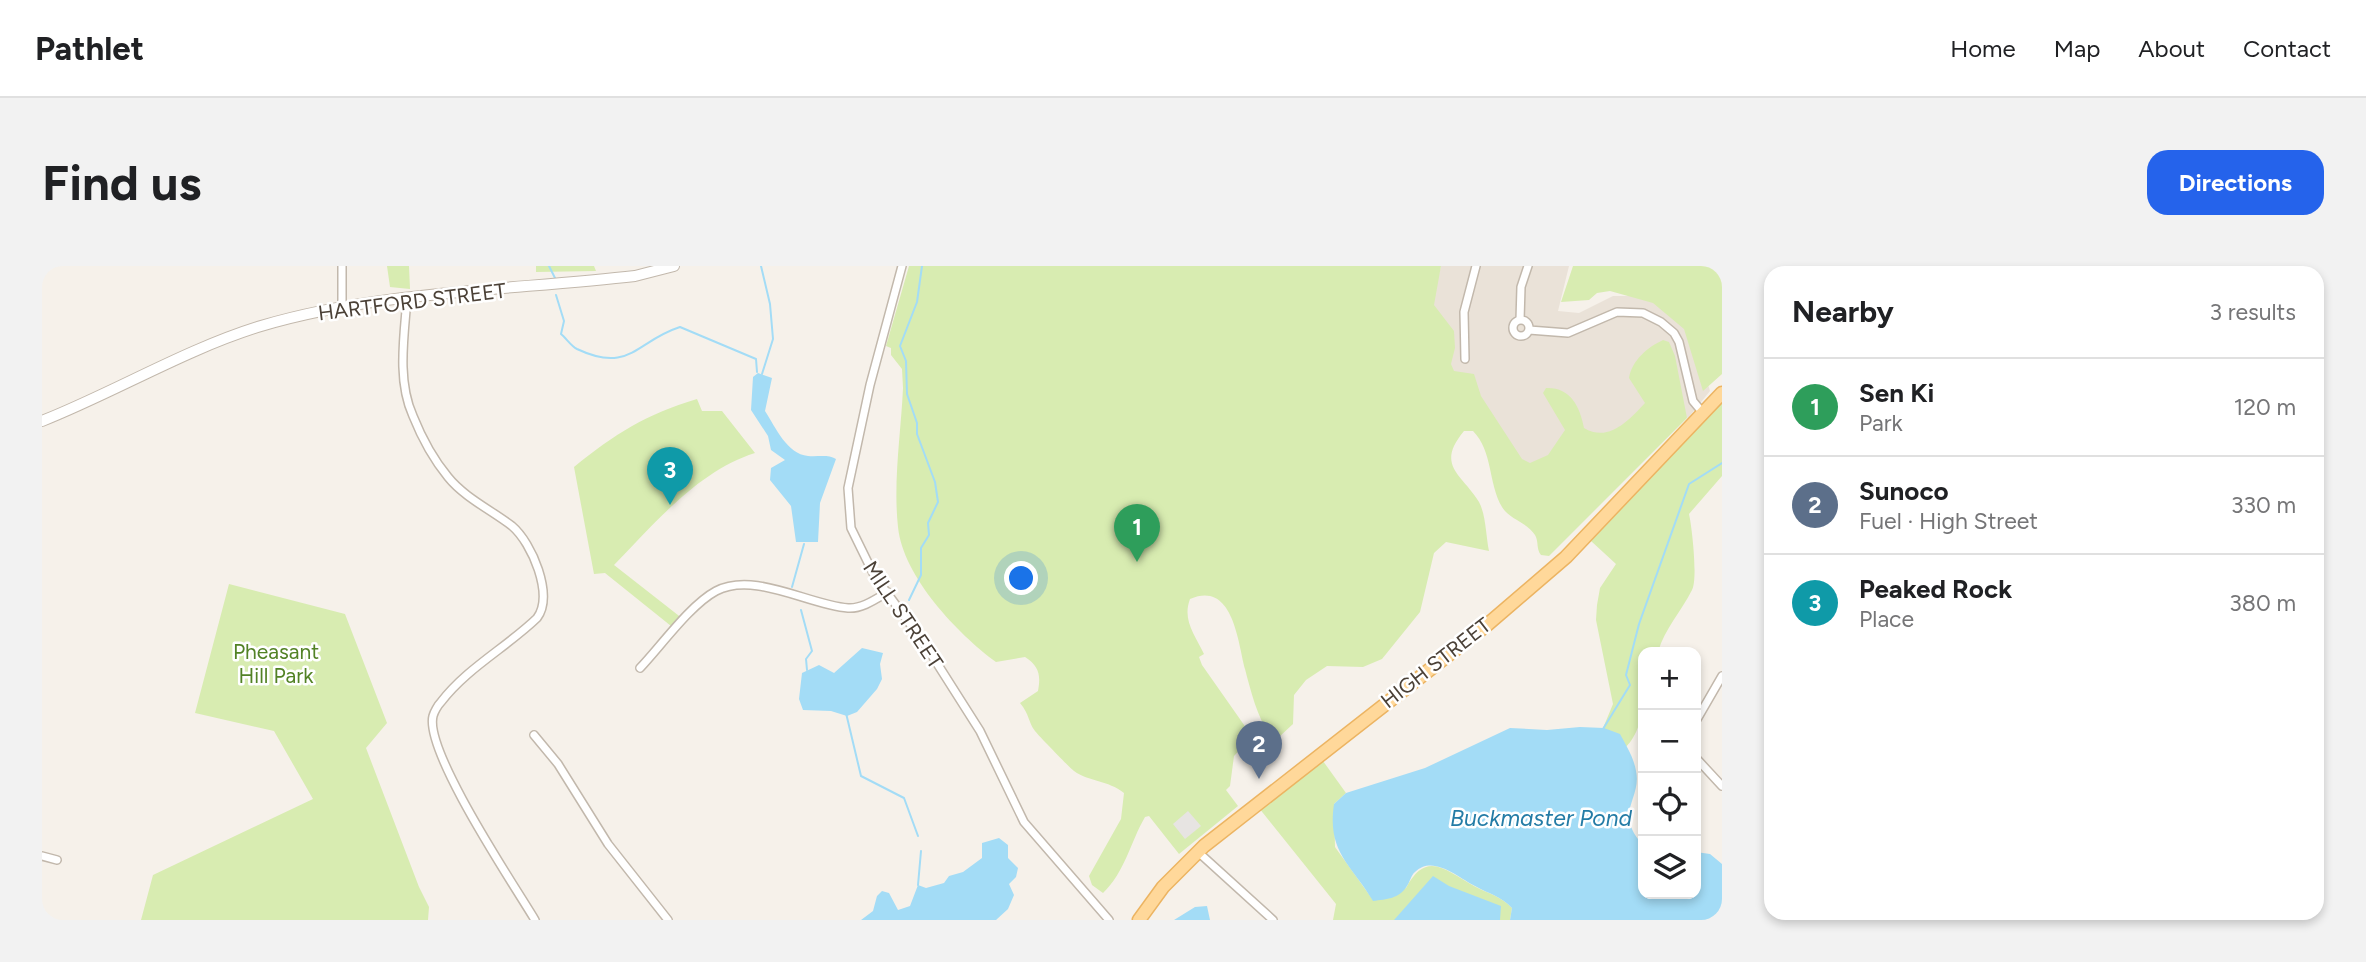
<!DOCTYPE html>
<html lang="en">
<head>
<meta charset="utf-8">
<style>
	body { margin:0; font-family:Figtree,sans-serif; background:#f2f2f2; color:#202124 }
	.controls { position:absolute; right:21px; bottom:21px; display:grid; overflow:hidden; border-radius:14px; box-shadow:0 4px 10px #0003 }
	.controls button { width:63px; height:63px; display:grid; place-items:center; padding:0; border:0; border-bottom:2px solid #e0e0e0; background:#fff; color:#202124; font:35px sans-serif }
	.you { position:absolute; left:980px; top:313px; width:24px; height:24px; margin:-18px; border:5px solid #fff; border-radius:50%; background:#1a73e8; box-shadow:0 0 0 10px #1a73e833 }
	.badge { display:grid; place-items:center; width:46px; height:46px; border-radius:50%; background:#2563eb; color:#fff; font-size:23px; font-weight:700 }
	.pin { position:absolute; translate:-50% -58px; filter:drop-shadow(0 2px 4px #0008) }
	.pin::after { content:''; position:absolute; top:37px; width:24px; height:21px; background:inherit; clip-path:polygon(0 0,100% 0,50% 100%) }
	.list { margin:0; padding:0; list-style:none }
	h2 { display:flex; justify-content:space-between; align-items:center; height:91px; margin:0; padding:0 28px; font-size:30px }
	h2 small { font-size:23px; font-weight:400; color:#757577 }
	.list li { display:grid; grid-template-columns:46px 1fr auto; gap:21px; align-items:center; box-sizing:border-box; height:98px; padding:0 28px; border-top:2px solid #e0e0e0 }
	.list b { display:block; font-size:26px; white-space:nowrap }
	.list p { margin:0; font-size:23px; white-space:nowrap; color:#757577 }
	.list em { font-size:23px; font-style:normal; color:#757577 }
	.icon { flex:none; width:38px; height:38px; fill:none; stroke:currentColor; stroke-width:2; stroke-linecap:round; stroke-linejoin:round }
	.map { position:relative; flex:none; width:1680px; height:654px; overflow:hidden; border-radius:21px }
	header { display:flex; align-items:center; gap:42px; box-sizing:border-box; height:98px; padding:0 35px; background:#fff; border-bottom:2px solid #e0e0e0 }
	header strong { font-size:33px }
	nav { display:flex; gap:38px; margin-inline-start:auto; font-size:24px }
	.intro { display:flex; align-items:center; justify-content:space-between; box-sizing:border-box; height:168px; padding:0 42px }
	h1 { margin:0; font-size:49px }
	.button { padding:18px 32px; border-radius:21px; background:#2563eb; color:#fff; font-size:24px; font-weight:700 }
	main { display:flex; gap:42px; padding:0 42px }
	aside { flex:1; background:#fff; border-radius:21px; box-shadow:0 4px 10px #0003 }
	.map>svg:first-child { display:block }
	.residential { fill:#eae2d8 }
	.green { fill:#d8ecb1 }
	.parking { fill:#e7e4e2 }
	.water { fill:#a3dcf6 }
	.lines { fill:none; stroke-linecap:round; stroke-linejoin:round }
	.stream { stroke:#a3dcf6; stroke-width:2 }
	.minor-casing { stroke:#c2b8ac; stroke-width:10 }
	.tertiary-casing { stroke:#c2b8ac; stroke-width:12 }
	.primary-casing { stroke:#ecb462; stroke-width:15 }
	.minor { stroke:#fff; stroke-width:7 }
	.tertiary { stroke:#fff; stroke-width:10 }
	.primary { stroke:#ffd89a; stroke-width:12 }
	.labels { text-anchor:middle; stroke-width:5; stroke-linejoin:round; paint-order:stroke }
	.street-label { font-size:21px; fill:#4b4137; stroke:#fff }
	.park-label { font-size:21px; fill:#528225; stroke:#fff }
	.water-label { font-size:23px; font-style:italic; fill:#247ca6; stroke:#fff }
</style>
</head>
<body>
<header>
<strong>Pathlet</strong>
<nav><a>Home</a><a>Map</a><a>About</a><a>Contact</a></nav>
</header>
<div class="intro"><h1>Find us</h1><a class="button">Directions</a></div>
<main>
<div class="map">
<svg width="1680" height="654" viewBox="0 0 1680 654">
	<rect width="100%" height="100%" fill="#f6f1ea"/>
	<!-- residential -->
	<path class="residential" d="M1399,0H1527L1516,45L1537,47L1571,30H1595L1621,38L1646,53L1668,125L1646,152L1637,147L1487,205L1412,114L1387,49Z"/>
	<!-- green -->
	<path class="green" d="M345,0H367L368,23L348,21Z
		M494,0H552L554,5L494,6Z
		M867,0H1399L1392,39L1412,65L1413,82L1409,98L1412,105L1432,108L1439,130L1480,193L1488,197L1506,189L1523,164L1501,127L1504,122C1528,121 1538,140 1542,162C1567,177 1587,154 1603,137L1587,112C1590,94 1606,81 1621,74L1627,76L1633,90L1645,152L1507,290L1499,289C1494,283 1497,276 1493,269C1485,256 1468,254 1460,241C1446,217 1451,185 1431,165H1422C1393,200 1420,208 1437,236C1444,249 1444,271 1447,285L1404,276L1392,287L1378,346L1340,393L1321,401L1285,400L1264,414L1252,429L1251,458L1237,471L1228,470C1215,450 1209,426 1203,403C1196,376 1191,314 1148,333C1140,354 1153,369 1162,388L1157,391L1160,399L1207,466L1206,475L1192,490L1188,520L1184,524L1196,540L1137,588L1107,550L1103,551C1088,577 1083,606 1061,627L1050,619L1047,610L1079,553L1082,527C1066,514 1047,516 1032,505C1028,502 996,469 993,465C986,456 988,449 978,437L996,425C999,409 997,400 983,391L954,396C916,368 861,311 856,261C851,215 859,167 861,122L860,103L849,89V82L844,80Z
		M1531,0H1680V108L1661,125L1642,63L1611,37L1568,25L1555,27L1547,34L1519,36Z
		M655,133L660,145H680L713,187C656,205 613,257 572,299L641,353L634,364L563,307L552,308L532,201C574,167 603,149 655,133Z
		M1680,137V210L1647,248C1650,261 1656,313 1650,324C1639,346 1623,362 1616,386H1601C1601,418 1607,459 1583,482L1559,467L1571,438L1554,354L1555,339L1558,322L1574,298L1549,275Z
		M187,318L303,348L345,457L324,482L377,621L387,641L386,654H99L111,609L271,533L232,465L153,447Z
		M1281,495L1304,527L1292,538L1293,581L1331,634L1364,622C1385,583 1404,605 1432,620C1447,628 1459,630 1470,642L1468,654H1291L1294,638L1217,542Z"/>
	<!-- parking -->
	<path class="parking" d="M1146,545L1159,560L1143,573L1131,558Z"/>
	<!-- water -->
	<path class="water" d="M716,107L730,112L723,145C734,162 745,188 766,190C776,191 786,188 794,193L778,237L776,276H754L749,240L728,214L729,202L743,194L729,184L726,170L709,144L711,111Z
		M820,382L841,387L838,398L840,413L835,423L815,446L805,450L789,445L761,444L757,433L760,407L777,399L792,407Z
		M1538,461L1562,462L1578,468C1584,479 1592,492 1594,505C1600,533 1571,546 1601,579V628H1654V586L1668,588L1680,598V654H1468L1470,642C1459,630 1447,628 1433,620C1417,612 1391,588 1373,606C1369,609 1368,616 1365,620C1357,633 1345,633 1331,635C1308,597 1285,586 1292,538L1304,527L1383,502L1468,462L1505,464Z
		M957,572L966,579V592L976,602L974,611L967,618L972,629L966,643L954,654H819L831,645L835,630L840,625L847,627L856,644L868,640L876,619L884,622L902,617L907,610L921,606L940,592V577Z
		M1391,610L1407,620L1459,640L1458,654H1352Z
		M1165,640L1168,654H1132L1153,641Z"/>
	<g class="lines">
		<!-- stream -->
		<path class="stream" d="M507,0L513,12
			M719,0L728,38L731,73L720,108
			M514,29L522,55L519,68C524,72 529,80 535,83C588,108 594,75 638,61L714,93L715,106
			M750,321L762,278
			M867,334L879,309V282L887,269L886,257L896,236L893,216L875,168V157L865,128L864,95L858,80L875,36L880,0
			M759,344L770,385L764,393L765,404
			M804,447L819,510L862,532L876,570
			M1561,463L1588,419L1584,409L1597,358L1647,218L1680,197
			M876,619L879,585"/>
		<defs>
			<path id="minor" d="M300,0V42
				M860,0L828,119L806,222L809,262L832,309L884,380L938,465L982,556L1067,654
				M365,33C362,71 355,115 371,150C379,170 392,194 406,211C422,231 449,244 470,260C490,277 512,329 495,352C465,381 425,402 399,436C396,439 392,446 391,450C382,485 472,619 493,654
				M1471 62a8 8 0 1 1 16 0a8 8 0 1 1-16 0Z
				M1478,54L1479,21L1486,0
				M1487,64L1526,67L1575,46L1601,47L1619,56L1632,67L1637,76L1651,135L1661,147
				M1423,93L1422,46L1434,0
				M598,402C619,380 648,339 674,325C712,305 767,339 806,342C820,343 834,333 846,326
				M1654,455L1680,410
				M492,469L516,498L566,578L626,654
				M1654,492L1680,520
				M1155,585L1231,654
				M0,590L15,594"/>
			<path id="tertiary" d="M0,155C73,126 144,83 219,60C336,25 471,24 593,10L632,0"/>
			<path id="primary" d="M1097,654L1121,621L1162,580L1446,358L1524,291L1680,127"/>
		</defs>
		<!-- minor casing -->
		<use href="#minor" class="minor-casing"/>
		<!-- tertiary casing -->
		<use href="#tertiary" class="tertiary-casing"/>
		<!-- primary casing -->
		<use href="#primary" class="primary-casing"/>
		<!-- minor -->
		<use href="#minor" class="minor"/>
		<!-- tertiary -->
		<use href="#tertiary" class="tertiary"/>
		<!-- primary -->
		<use href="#primary" class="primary"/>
	</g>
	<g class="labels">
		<!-- street labels -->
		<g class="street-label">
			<text transform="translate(370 36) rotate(-7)" y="7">HARTFORD STREET</text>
			<text transform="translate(861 349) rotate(56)" y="7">MILL STREET</text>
			<text transform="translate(1394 397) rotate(-38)" y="7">HIGH STREET</text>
		</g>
		<!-- park labels -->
		<g class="park-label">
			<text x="234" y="393">Pheasant<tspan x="234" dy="24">Hill Park</tspan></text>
		</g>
		<!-- water labels -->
		<g class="water-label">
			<text x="1499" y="560">Buckmaster Pond</text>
		</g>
	</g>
</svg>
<div class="controls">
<button>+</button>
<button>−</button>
<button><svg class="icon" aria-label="locate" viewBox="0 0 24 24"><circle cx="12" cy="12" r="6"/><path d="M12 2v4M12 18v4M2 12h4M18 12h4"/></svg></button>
<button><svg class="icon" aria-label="layers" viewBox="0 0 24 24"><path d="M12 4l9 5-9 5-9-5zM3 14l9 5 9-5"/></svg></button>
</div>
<div class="you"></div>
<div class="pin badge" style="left:1095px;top:296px;background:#2e9e5b">1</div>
<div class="pin badge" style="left:1217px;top:513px;background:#5c6f8a">2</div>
<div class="pin badge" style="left:628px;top:239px;background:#0f9aa8">3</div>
</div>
<aside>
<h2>Nearby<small>3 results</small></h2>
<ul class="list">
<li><span class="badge" style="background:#2e9e5b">1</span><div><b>Sen Ki</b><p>Park</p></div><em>120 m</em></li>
<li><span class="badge" style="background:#5c6f8a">2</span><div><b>Sunoco</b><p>Fuel · High Street</p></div><em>330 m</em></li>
<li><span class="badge" style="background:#0f9aa8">3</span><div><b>Peaked Rock</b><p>Place</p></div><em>380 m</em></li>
</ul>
</aside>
</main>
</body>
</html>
